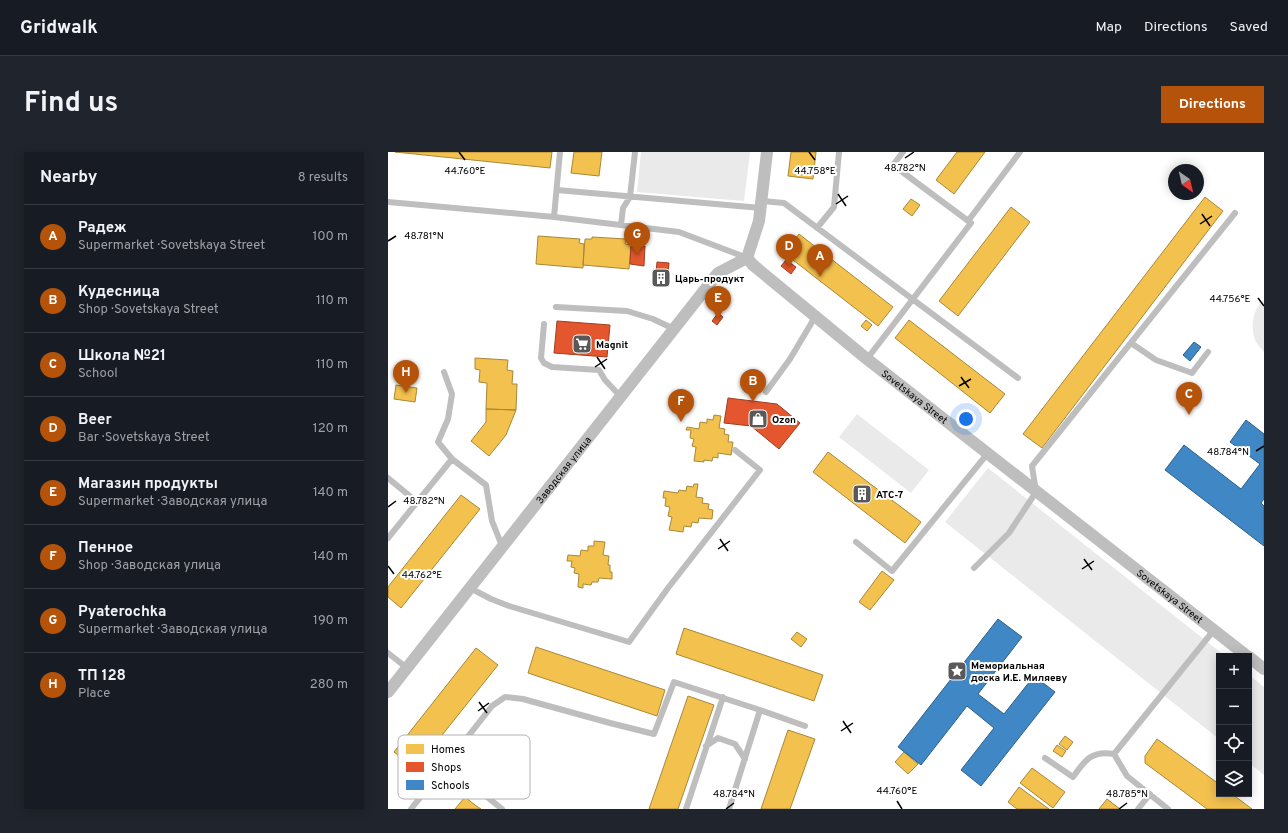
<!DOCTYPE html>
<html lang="en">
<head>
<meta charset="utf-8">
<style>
	body { margin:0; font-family:Overpass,sans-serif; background:#20242c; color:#f1f3f6 }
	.controls { position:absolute; right:12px; bottom:12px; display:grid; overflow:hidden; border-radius:0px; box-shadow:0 2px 10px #0003 }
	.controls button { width:36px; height:36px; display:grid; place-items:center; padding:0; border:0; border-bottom:1px solid #363941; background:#171b24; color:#f1f3f6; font:20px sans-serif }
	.compass { position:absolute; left:780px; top:12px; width:36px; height:36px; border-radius:50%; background:#171b24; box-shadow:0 2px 10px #0003; rotate:146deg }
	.you { position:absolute; left:578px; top:267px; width:14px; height:14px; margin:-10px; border:3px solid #fff; border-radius:50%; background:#1a73e8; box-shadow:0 0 0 6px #1a73e833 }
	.badge { display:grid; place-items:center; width:26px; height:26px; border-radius:50%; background:#b45309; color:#fff; font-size:13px; font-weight:700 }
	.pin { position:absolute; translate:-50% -33px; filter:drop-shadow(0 1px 2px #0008) }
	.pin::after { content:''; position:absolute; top:21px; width:14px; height:12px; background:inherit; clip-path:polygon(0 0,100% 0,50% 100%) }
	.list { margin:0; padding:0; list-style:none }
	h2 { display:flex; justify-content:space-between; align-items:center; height:52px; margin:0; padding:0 16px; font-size:17px }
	h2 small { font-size:13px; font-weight:400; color:#9ea1a6 }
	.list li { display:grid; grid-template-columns:26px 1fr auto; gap:12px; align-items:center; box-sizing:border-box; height:64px; padding:0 16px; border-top:1px solid #363941 }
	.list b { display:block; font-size:15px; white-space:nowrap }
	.list p { margin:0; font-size:13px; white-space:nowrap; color:#9ea1a6 }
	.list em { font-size:13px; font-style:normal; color:#9ea1a6 }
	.icon { flex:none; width:22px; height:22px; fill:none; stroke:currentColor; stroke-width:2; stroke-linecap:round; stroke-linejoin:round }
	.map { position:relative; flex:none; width:876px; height:657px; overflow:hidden; border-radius:0px }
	header { display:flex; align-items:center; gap:24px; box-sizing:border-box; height:56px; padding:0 20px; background:#171b24; border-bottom:1px solid #363941 }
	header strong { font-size:19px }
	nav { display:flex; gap:22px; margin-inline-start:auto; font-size:14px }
	.intro { display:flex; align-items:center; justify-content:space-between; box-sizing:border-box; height:96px; padding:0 24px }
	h1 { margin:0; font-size:28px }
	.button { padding:10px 18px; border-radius:0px; background:#b45309; color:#fff; font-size:14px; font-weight:700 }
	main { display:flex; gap:24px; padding:0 24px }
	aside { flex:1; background:#171b24; border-radius:0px; box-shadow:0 2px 10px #0003 }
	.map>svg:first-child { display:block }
	.park { fill:#eaeaea }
	.homes { fill:#f2c14e; stroke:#a98737 }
	.shops { fill:#e4572e; stroke:#a03d20 }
	.schools { fill:#3f88c5; stroke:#2c5f8a }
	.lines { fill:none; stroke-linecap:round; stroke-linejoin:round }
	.lane { stroke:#bebebe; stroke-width:6 }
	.street { stroke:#bebebe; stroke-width:12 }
	.ticks { fill:none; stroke:#000; stroke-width:1.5 }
	.labels { text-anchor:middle; stroke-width:4; stroke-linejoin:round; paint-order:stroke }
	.poi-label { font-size:10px; font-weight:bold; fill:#000; stroke:#fff; text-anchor:start }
	.street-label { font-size:10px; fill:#000; stroke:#fff }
	.key { fill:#fff; stroke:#b2b2b2; stroke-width:1 }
	.key-label { font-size:11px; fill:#000 }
	.ticks-label { font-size:10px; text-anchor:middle; fill:#000; stroke:#fff; stroke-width:4; stroke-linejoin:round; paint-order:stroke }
</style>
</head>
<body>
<header>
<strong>Gridwalk</strong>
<nav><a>Map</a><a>Directions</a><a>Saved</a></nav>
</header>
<div class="intro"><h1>Find us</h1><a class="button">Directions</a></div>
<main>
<aside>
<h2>Nearby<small>8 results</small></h2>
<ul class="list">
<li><span class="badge">A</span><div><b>Радеж</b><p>Supermarket · Sovetskaya Street</p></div><em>100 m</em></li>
<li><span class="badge">B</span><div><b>Кудесница</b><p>Shop · Sovetskaya Street</p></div><em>110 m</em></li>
<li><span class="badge">C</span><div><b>Школа №21</b><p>School</p></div><em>110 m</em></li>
<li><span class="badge">D</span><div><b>Beer</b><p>Bar · Sovetskaya Street</p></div><em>120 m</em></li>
<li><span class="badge">E</span><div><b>Магазин продукты</b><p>Supermarket · Заводская улица</p></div><em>140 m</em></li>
<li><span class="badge">F</span><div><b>Пенное</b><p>Shop · Заводская улица</p></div><em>140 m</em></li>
<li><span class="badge">G</span><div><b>Pyaterochka</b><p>Supermarket · Заводская улица</p></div><em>190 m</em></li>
<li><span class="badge">H</span><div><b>ТП 128</b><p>Place</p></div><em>280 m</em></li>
</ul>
</aside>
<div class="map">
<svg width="876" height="657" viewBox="0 0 876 657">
	<rect width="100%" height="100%" fill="#fff"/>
	<!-- park -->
	<path class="park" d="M253,0H362L356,49L249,40Z
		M876,148V200C873,197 870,193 868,190C862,177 864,157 876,148Z
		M469,262L541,318L523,341L451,285Z
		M600,316L837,504H831V587L557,370Z
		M861,523L876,535V623L861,611Z"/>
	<!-- homes -->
	<path class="homes" d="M7,0H164L162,16Z
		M186,0H214L211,24L183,21Z
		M403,0H428L425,27L400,24Z
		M569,0H597L566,42L548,28Z
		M817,45L835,59L654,296L635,282Z
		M523,47L532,53L524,64L515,57Z
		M623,55L642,70L570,164L551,149Z
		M411,82L505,155L490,174L396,101Z
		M150,84L192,87L191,91L196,92L195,116L148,112Z
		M204,85L238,87L237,92L243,93L241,117L195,113L197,87H204Z
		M478,168L484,173L479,179L473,174Z
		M521,168L617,242L602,261L507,186Z
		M87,206L120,208L119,218L125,219L124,232H129L128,258L98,257L99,231L91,230L92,218L87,217Z
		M8,233L29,236L27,250L6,247Z
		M98,257L128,258L118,283L101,304L83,289L98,270Z
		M326,263L333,264L331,276L337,277L336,282L341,283L340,290H345L343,303L330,301V306L325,305L324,309L316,308V310L306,309L308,295L304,294L306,287L302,286L303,278H298L299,275L311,277L312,270L319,271V267L325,268Z
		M440,300L533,370L517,391L425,320Z
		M306,332H310L308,345L315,346L314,351L321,352L320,357L325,358L324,367L311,366L310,371L304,370L303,375L296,374L295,380L281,378L284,365L280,364L282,355L277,354L278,346H275L276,339L290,341L291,338L298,339L299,334L305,335Z
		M73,343L92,357L13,456L0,445V435Z
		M206,389L217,390L215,403L221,404L220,413H222V420H224V427L211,426L210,430H204L203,433L195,432V436L190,435L191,422L186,421L187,416L183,415L184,409H179L180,403L192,404L193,398L200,399V394H206Z
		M494,419L506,428L482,458L471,450Z
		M296,476L435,523L426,549L288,502Z
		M409,480L419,487L413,495L403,487Z
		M148,495L277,538L269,564L140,521Z
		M88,496L110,513L27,617L6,600Z
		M300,544L326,553L290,657H261Z
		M400,578L427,587L402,657H373Z
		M677,584L685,590L679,598L671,592Z
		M769,587L831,632V642H844L864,657H819L757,611V604Z
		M669,593L678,599L674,605L665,599Z
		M516,600L530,612L520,622L507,610Z
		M644,616L677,640L665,656L632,631Z
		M631,635L661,657H629L620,650Z
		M77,645L87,653L93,657H67Z
		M719,647L732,657H711Z"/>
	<!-- shops -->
	<path class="shops" d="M243,93L257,94L256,114L242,112Z
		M398,108L408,115L403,122L393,114Z
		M269,110L281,111L279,132L267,131Z
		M330,161L335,165L329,173L324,169Z
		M169,169L222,173L219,205L166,201Z
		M340,246L389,252L412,271L391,297L363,274L336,271Z"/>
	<!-- schools -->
	<path class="schools" d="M806,190L813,195L802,209L795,203Z
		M858,268L876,282V347L873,351L876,354V394L777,318L796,293L853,337L872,312L842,290Z
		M610,467L634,485L590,542L616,562L646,524L667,540L593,634L573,618L606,576L579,554L533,613L510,595Z"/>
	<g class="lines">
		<!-- lane -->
		<path class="lane" d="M169,38L373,56
			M374,49L396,51L630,226
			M0,50L166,65L291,80L357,105
			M166,65L172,0
			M580,69L632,0
			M233,73L235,56L242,45L247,0
			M429,76L446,55L451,0
			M168,155L239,159L265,167L286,177
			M156,172L153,206L156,211L164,215L211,218L217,228L233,245
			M743,191L768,208L804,221L820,200
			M479,207L583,71L505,13L515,0
			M378,240L402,207L427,165
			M64,307L98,333L104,369L114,394
			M0,326L29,350
			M0,386L64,307L50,290L60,267L64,242L56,220
			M468,390L504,419L600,301
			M586,416L621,381L648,340L644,314L847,61
			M82,436L103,447L121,454L241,490L280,436L372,318L347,298
			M0,501L19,516
			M372,558L417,574
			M318,594L330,586L347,592L357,607
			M657,606L685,625C697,608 704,598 726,602
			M59,612L114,657
			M23,657L104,554L117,545L135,547L222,571L266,582L286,530L372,558L341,657
			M298,657L335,545
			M750,657L762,642
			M780,657L739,624L726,602L826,478"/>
		<!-- street -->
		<g class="street">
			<path id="s1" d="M379,0L371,69L359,106L365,113L479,207L859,504"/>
			<path d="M861,505L876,517"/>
			<path id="s2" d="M0,540L330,121L359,106"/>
		</g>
	</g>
	<!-- ticks -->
	<path class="ticks" d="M71,0L77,8M421,0L427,8M517,6L526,0M450,42L458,54M448,52L460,44M814,62L822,74M812,72L824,64M0,89L8,84M870,146L876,154M209,205L217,217M207,215L219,207M573,225L581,236M571,234L583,227M868,299L876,294M0,355L8,349M332,387L340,399M330,397L342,389M696,407L704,418M0,414L6,422M694,417L706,409M91,550L99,561M90,559L101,551M455,569L463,581M453,579L465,571M509,649L514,657M338,657L346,651M731,657L739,651"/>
	<!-- icons -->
	<defs>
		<symbol id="building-square" viewBox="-11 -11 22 22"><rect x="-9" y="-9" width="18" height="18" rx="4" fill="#595959" stroke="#fff"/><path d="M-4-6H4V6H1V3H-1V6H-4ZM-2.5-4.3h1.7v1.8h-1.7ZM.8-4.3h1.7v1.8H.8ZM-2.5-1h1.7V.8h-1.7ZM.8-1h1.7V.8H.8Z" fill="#fff"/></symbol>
		<symbol id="supermarket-square" viewBox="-11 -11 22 22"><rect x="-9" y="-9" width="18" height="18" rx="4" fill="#595959" stroke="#fff"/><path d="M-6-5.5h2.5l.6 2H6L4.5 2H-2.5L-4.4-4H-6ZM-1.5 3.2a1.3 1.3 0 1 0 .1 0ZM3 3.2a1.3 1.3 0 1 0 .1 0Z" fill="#fff"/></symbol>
		<symbol id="shop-square" viewBox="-11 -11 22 22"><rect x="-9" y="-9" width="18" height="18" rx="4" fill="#595959" stroke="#fff"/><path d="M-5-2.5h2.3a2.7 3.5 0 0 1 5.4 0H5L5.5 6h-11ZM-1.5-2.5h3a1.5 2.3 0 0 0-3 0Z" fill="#fff"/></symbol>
		<symbol id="sight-square" viewBox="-11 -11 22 22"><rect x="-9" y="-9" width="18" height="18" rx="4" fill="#595959" stroke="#fff"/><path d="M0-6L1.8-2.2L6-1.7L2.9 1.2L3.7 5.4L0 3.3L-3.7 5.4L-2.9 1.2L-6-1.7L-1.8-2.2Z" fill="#fff"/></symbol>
	</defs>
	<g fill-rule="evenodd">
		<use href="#building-square" x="262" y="115" width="22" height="22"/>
		<use href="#supermarket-square" x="183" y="181" width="22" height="22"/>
		<use href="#shop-square" x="359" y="256" width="22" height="22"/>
		<use href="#building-square" x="463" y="331" width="22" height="22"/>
		<use href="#sight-square" x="558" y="508" width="22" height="22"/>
	</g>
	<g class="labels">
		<!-- poi labels -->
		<g class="poi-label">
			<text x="287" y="130">Царь-продукт</text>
			<text x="208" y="196">Magnit</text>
			<text x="384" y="271">Ozon</text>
			<text x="488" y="346">АТС-7</text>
			<text x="583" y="517">Мемориальная<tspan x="583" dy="12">доска И.Е. Миляеву</tspan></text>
		</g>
		<!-- street labels -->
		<g class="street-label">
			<text dy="4" stroke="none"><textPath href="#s1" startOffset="326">Sovetskaya Street</textPath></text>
			<text dy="4" stroke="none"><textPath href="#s2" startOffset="283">Заводская улица</textPath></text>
			<text dy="4" stroke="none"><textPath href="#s1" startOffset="650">Sovetskaya Street</textPath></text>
		</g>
	</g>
	<!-- legend -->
	<rect x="10" y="583" width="132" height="64" rx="6" class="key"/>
	<rect x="18" y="592" width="18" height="10" fill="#f2c14e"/>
	<rect x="18" y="610" width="18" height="10" fill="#e4572e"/>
	<rect x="18" y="628" width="18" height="10" fill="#3f88c5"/>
	<g class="key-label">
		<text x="43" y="601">Homes</text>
		<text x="43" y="619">Shops</text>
		<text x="43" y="637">Schools</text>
	</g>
	<g class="ticks-label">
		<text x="517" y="19">48.782°N</text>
		<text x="77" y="22">44.760°E</text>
		<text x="427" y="22">44.758°E</text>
		<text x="36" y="87">48.781°N</text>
		<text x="842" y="150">44.756°E</text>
		<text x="840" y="303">48.784°N</text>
		<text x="36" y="352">48.782°N</text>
		<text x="34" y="426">44.762°E</text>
		<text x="509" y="642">44.760°E</text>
		<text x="346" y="645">48.784°N</text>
		<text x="739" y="645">48.785°N</text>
	</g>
</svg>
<div class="controls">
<button>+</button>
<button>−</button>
<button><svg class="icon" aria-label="locate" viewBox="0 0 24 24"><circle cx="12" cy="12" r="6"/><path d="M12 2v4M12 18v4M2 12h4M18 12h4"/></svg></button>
<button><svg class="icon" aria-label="layers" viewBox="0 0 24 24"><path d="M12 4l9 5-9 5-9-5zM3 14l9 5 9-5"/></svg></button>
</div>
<svg class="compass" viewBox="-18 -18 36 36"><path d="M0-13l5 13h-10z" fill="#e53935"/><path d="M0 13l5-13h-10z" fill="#9ea1a6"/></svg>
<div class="you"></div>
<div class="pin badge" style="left:432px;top:125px">A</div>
<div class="pin badge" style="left:365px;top:250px">B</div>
<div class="pin badge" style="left:801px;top:263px">C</div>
<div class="pin badge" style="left:401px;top:115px">D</div>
<div class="pin badge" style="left:330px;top:167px">E</div>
<div class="pin badge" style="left:293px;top:270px">F</div>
<div class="pin badge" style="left:249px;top:103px">G</div>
<div class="pin badge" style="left:18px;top:241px">H</div>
</div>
</main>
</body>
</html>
